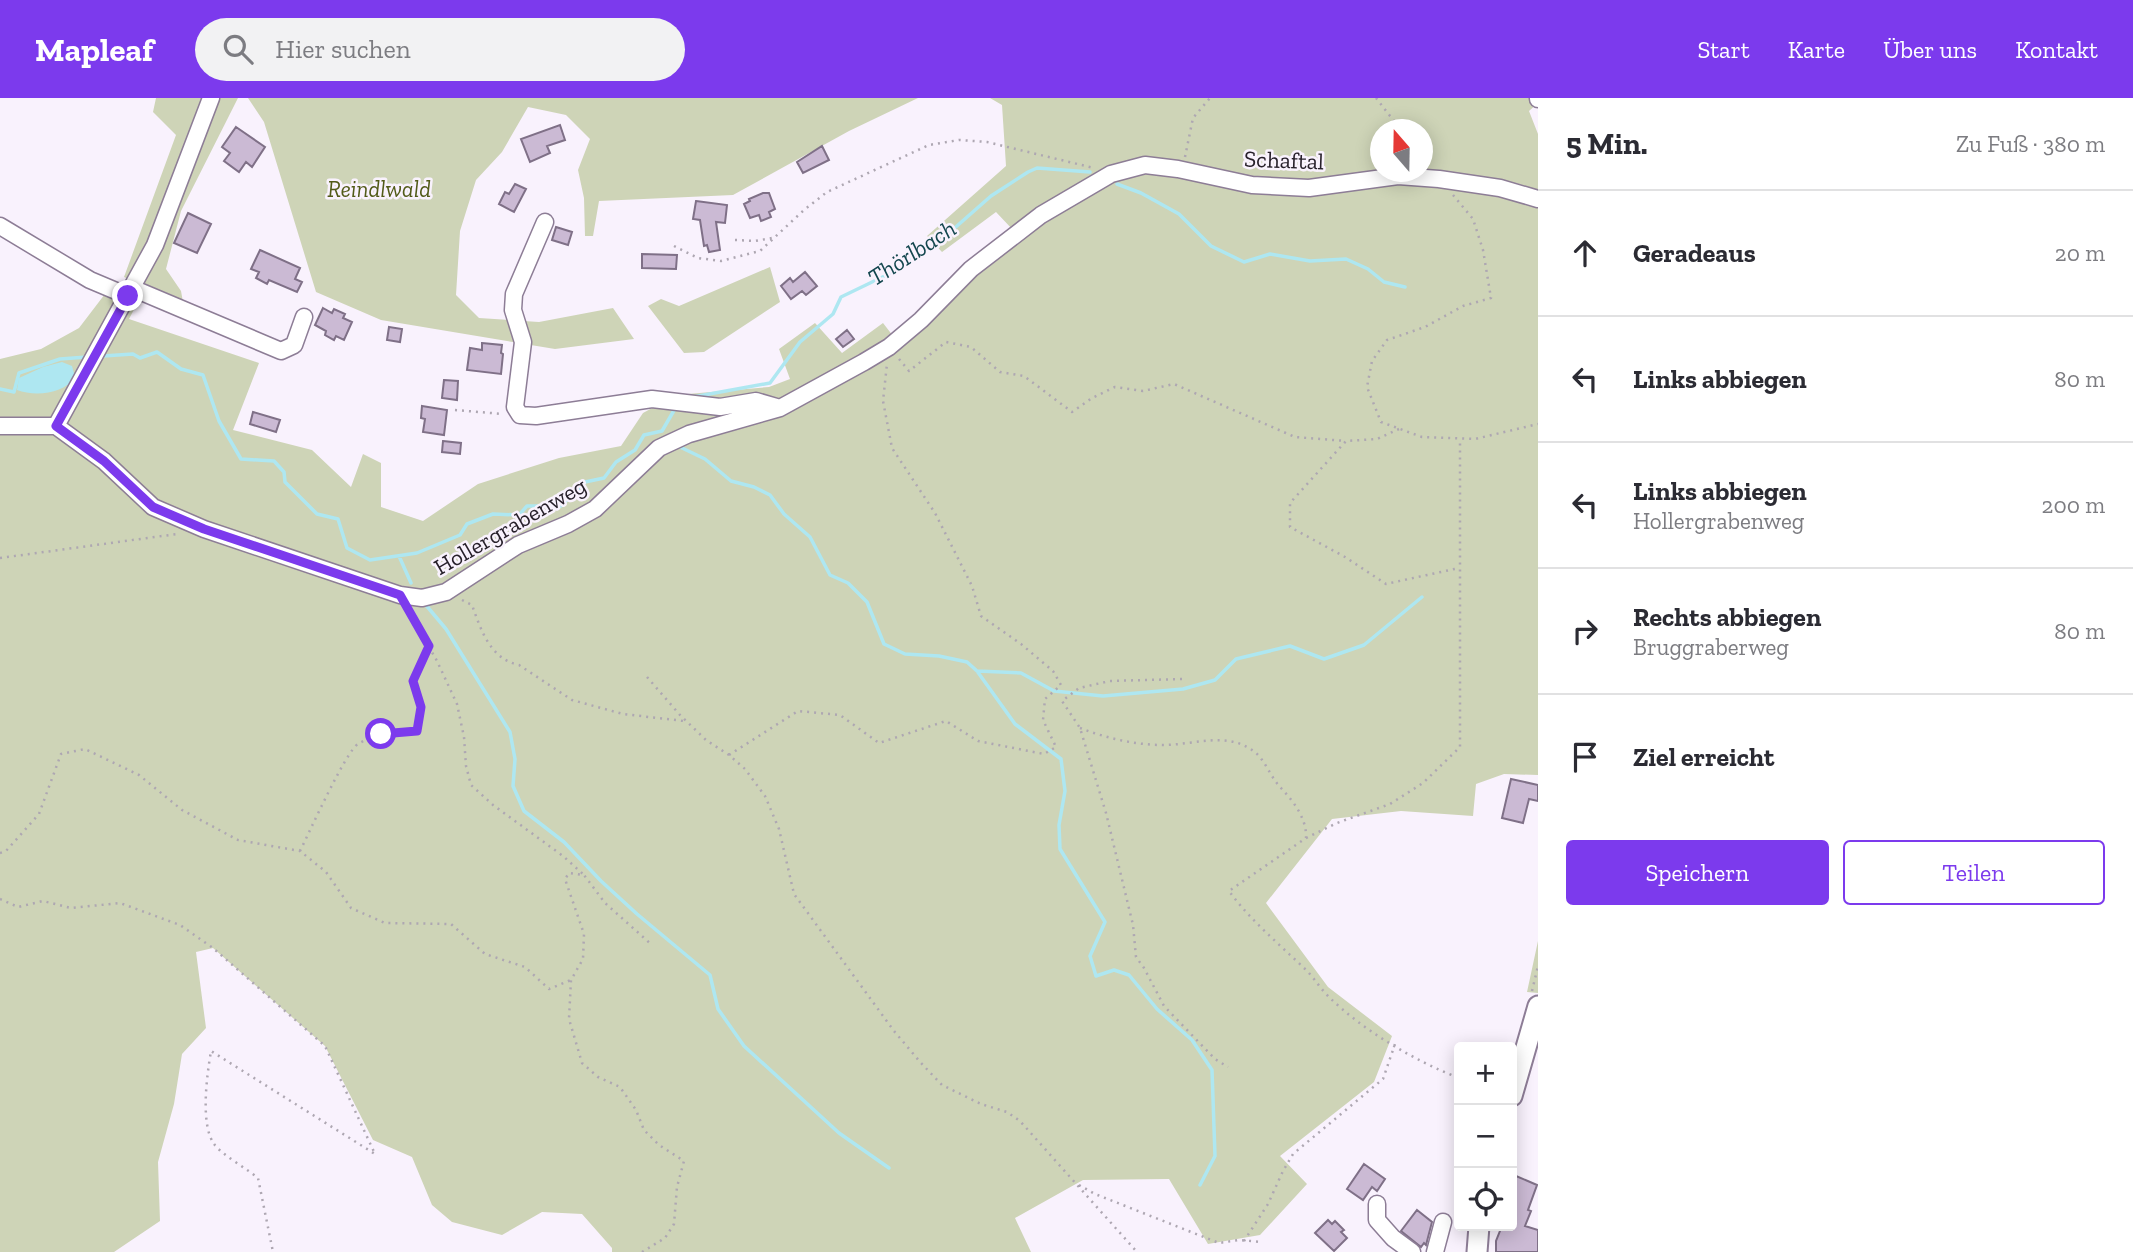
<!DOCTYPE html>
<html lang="de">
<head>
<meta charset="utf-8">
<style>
	body { margin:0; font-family:"Zilla Slab",serif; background:#f2f2f3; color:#2b2b33 }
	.controls { position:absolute; right:21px; bottom:21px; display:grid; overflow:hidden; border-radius:7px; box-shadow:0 4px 18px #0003 }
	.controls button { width:63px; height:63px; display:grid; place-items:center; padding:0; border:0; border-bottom:2px solid #e1e1e2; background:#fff; color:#2b2b33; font:35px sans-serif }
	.compass { position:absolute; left:1370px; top:21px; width:63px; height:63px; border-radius:50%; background:#fff; box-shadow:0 4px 18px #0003; rotate:340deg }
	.stop { position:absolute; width:21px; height:21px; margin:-16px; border:5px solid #7c3aed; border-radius:50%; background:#fff }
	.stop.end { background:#7c3aed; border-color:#fff; box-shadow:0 2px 7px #0008 }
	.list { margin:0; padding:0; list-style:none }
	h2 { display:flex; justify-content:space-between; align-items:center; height:91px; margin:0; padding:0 28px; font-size:30px }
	h2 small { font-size:23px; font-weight:400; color:#7c7c81 }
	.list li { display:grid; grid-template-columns:46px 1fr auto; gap:21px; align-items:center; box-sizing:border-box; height:126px; padding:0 28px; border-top:2px solid #e1e1e2 }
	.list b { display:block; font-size:26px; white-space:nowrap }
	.list p { margin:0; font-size:23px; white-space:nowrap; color:#7c7c81 }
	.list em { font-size:23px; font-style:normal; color:#7c7c81 }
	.actions { display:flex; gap:14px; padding:21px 28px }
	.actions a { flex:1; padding:16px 0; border:2px solid #7c3aed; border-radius:7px; text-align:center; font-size:24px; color:#7c3aed }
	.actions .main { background:#7c3aed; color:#fff }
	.icon { flex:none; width:38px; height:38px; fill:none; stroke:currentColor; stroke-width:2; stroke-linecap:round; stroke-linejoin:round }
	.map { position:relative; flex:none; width:1538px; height:1154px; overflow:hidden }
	header { display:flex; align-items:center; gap:42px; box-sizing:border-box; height:98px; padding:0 35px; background:#7c3aed; color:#fff }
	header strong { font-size:33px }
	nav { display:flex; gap:38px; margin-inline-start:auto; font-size:24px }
	.search { width:490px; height:63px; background:#f2f2f3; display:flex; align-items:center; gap:18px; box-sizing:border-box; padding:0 24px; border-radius:38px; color:#7c7c81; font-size:26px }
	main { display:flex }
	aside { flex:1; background:#fff }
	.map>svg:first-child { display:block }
	.green { fill:#ced4b7 }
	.water { fill:#aee7f1 }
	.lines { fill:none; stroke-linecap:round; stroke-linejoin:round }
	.stream { stroke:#aee7f1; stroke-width:3.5 }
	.building { fill:#cbbad4; stroke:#7f7087; stroke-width:2 }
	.minor-casing { stroke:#8d7d96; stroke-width:19 }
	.major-casing { stroke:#8d7d96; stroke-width:23 }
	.path { stroke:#aea7b2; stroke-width:2.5; stroke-dasharray:2 5; stroke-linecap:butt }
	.minor { stroke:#fff; stroke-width:16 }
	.major { stroke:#fff; stroke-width:19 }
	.route { stroke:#7c3aed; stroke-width:9 }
	.labels { text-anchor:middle; stroke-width:5; stroke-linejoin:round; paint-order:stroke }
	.street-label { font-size:23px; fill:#27202a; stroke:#f9f2fd }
	.park-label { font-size:23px; font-style:italic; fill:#525b18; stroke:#f9f2fd }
	.water-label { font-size:24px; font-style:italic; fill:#13464e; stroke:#f9f2fd }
</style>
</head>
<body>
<header>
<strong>Mapleaf</strong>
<div class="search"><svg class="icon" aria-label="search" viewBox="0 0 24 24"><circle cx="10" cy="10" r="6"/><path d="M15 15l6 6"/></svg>Hier suchen</div>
<nav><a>Start</a><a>Karte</a><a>Über uns</a><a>Kontakt</a></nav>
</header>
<main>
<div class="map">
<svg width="1538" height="1154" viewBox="0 0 1538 1154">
	<rect width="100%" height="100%" fill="#f9f2fd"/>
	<!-- green -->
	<path class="green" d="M156,0H238L181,113L166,171L181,193L183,204L124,179L176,37L153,14Z
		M248,0H918L849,33L733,97L599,103L593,138H585L584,100L578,72L590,41L566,17L528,9L502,54L476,82L460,133L456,197L479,220L539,224L613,210L634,241L555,251L381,222L316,194L264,24Z
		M990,0H1538V5L1529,13L1538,36V94L1503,83L1423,73L1422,32H1380V74L1308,84L1254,81L1139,62L1013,132L996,114L942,154L927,138L1006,68L1002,7Z
		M1144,74L1175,77L1251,93L1399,84L1454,89L1499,97L1538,108V677L1504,676L1476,686L1473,718L1401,713L1332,721L1266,805L1328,889L1392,938L1374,984L1280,1058L1307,1086L1260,1137L1208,1146L1169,1081L1083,1082L1015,1120L1031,1154H612V1150L582,1116L542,1114L502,1137L452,1124L432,1107L412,1059L373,1042L325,948L213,850L196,854L206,930L182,956L174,1006L158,1064L160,1123L114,1154H0V261L41,251L79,230L108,192L140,200L129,221L259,265L233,332L312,352L351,389L363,356L381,365V409L423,423L478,386L559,360L621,348L643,315L676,297L769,289L790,281L779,251L815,225L842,255L883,225L900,247C966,187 1031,121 1113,83C1122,78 1134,77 1144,74Z
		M770,169L780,204L704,254L684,255L648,208L661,201L679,208Z
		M1538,843V895L1527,894Z"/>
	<!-- water -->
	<path class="water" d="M62,264L72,268L75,279C64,296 35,299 17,292L19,280L43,269Z"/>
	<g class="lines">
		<!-- stream -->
		<path class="stream" d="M1117,86L1141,95L1179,116L1211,148L1244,164L1270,156L1310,163L1346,161L1368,171L1384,184L1405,189
			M103,258L133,256L140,260L157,254L181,271L203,277L219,323L241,361L274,363L284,374L285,384L317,416L338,421L347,450L370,462L417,455L460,437L467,426L493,416L519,417L527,408H561L585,384L604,380L616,364L635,352L644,337L662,333L676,309
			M0,291L14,294L19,275L60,261L87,259
			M693,299L770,285L800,244L833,216L841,199L897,172L941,142L991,98L1028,74L1037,70L1090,74
			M680,349L705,361L731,383L754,389L770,397L784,416L810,439L830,477L848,485L867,504L884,546L905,556L939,558L967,564L977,573L1015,626L1061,661L1065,693L1059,727L1060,751L1105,824L1090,858L1096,878L1114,872L1129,877L1157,911L1192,942L1212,972L1215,1058L1200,1087
			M399,458L411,485
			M425,506L446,531L510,634L515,661L513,688L524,713L564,744L601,783L637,816L710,877L718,911L744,948L839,1035L889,1070
			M977,573L1021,575L1054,593L1103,598L1183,591L1215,582L1236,561L1290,548L1324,561L1364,547L1422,499"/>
	</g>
	<!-- building -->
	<path class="building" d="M560,27L565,42L547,48L550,55L530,64L521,41Z
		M236,29L265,49L252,69L246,64L239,74L224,63L230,55L222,49Z
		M822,48L829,62L803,75L797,64Z
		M515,86L526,91L514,114L499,106L505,94L509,96Z
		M763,95H769L775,111L769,114L771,119L761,123L759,117L750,120L744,106L750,103L749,101Z
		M696,103L727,107L725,125L716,124L720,152L709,154L707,147L704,148L700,122L693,121Z
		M188,115L211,126L197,155L174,145Z
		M556,129L572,134L568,147L552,142Z
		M260,152L300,170L295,181L302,184L297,194L269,182L267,186L256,180L259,174L251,171Z
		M642,156L677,157L676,171L642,170Z
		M805,174L817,188L806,197L802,193L791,201L781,188L790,180L793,184Z
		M323,210L332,215L334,211L345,216L343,220L352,224L344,242L336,238L334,242L325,237L326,233L315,227Z
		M389,229L402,231L400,244L387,242Z
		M847,232L854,241L843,249L836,241Z
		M482,245L502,247L501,255L503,256L501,276L467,272L470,250L482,252Z
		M444,282L458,283L457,302L442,300Z
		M422,308L447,312L444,337L423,334L425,321L421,320Z
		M253,314L280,322L276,334L250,326Z
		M443,343L461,345L460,356L442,354Z
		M1511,681L1538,687V703L1529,701L1523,725L1502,720Z
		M1364,1066L1385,1081L1377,1093L1372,1089L1363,1102L1347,1091Z
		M1516,1078L1537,1087L1528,1112L1531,1113L1525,1128L1538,1132V1154H1496V1143L1502,1128H1512V1090Z
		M1417,1112L1432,1124L1426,1147L1424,1145L1421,1149L1401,1133Z
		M1328,1122L1332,1126L1335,1123L1344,1132L1341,1134L1347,1140L1334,1153L1315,1135Z"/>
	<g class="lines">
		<defs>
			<path id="minor" d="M1538,0V1
				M545,124L514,196L513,212L523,244L515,309L520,317L536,318L652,301L720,309L756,303L780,310
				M0,128L90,182L128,198
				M132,190L281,253L294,247L304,219
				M0,328H56L104,363L153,409L204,431L400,497L422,500L446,494L518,447L568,426L595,411L659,350L689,336L780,310L864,264L889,249L921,222L971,171L1041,117L1111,76L1145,67L1178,71L1252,87L1309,90L1398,78L1439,81L1500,90L1538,101
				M56,328L155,147L211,0
				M1377,1106V1122L1393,1140L1412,1154
				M1435,1154L1443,1124"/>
			<path id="major" d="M1512,998L1538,908
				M1477,1154L1479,1128"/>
		</defs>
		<!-- minor casing -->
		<use href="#minor" class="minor-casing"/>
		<!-- major casing -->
		<use href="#major" class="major-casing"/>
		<!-- path -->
		<path class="path" d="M1376,0L1401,32
			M1185,59L1193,20L1210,0
			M1453,97L1473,121L1483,152L1491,200L1463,208L1425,229L1387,242L1372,263L1367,289L1381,324L1422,339L1475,341L1538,326
			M735,142L755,143L772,140
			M674,148L698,160L721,163L760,153L804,112L827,94L929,47L959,42L987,44L1094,70
			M899,261L909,273L946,244L971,249L1000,274L1024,278L1072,314L1092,300L1115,289L1143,293L1174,286L1295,339L1346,343
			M455,312L503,316
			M1399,331L1377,341L1346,343L1290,405V429L1345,459L1386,486L1459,470
			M0,460L177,436
			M462,502L472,507C481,532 490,561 519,567L572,602L623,616L684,623
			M408,512L437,563L457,606L464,639L466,668L471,687L493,707L563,758L584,777
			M647,579L680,617L706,642L729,657L745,671L765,698L779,731L794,796L894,933L921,965L942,987L981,1006L1007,1014L1020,1023L1137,1154
			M1182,581L1110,583L1079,590L1062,603L1080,630L1106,715L1133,827L1136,859L1144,870L1164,908L1215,961L1228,969
			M1080,630C1106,640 1135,647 1163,647C1196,647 1228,632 1256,655C1266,664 1271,680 1281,690C1294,704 1307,721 1306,740L1229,793C1250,822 1278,845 1304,870C1313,878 1319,889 1328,898C1362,932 1415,963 1459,980
			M729,657L798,613L840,617L879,645L946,623L978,643L1044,656L1056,649L1043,622L1045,601L1061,587L1053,573L1021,546L981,518L972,488L935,415L892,350L883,303L887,266
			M1306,740L1337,725L1390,706L1423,685L1460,649V341
			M300,753C309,735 346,653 358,646C376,635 397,635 417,633L421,609L413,583L428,548
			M0,755L6,753L39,716L61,656L85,651L139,677L182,712L238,742L300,753L326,774L351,810L385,825L451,826L485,856L525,869L549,891L571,882
			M0,801L18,809L43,803L71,810L120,805L180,827L213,850L325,948L375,1056L211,953C207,977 200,1026 214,1046C222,1057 246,1070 258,1080L273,1154
			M1532,893L1538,868
			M1079,1087L1095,1096L1219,1145L1239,1142L1262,1144
			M1244,1143L1268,1106L1283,1073L1293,1056L1383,981L1395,946
			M642,1154L665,1140L674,1126L677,1089L684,1063L659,1047L644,1032L636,1012L620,989L598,979L582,965L569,921L571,882L583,861L584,836L565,781L569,775L584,777L605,805L652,847"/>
		<!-- minor -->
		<use href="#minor" class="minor"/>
		<!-- major -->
		<use href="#major" class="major"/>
	</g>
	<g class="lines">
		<!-- route -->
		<path class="route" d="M128,198L56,328L104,363L153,409L204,431L400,497L429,548L413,583L421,609L417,633L381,636"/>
	</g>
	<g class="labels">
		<!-- street labels -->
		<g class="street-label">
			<text transform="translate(1284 62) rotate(2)" y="8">Schaftal</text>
			<text transform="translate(510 428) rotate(-30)" y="8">Hollergrabenweg</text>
		</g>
		<!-- park labels -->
		<g class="park-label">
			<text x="379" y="99">Reindlwald</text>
		</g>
		<!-- water labels -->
		<g class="water-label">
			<text transform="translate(912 155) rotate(-33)" y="8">Thörlbach</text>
		</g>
	</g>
</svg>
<div class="controls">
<button>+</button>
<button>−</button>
<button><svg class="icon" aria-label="locate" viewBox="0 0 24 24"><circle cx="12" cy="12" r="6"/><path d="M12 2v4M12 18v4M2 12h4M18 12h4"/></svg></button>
</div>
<svg class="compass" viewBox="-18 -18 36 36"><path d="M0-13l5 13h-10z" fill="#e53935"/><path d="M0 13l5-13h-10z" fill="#7c7c81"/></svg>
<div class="stop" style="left:381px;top:636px"></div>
<div class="stop end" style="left:128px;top:198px"></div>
</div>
<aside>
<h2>5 Min.<small>Zu Fuß · 380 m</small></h2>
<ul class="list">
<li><svg class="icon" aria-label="ahead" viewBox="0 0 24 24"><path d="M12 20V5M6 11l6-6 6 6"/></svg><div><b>Geradeaus</b></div><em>20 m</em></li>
<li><svg class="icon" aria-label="left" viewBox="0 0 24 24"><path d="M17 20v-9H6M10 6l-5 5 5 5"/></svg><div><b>Links abbiegen</b></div><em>80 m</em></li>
<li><svg class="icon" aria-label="left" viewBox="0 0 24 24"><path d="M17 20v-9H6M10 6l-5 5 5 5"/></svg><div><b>Links abbiegen</b><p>Hollergrabenweg</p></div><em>200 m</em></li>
<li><svg class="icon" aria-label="right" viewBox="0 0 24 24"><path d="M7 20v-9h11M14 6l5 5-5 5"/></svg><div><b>Rechts abbiegen</b><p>Bruggraberweg</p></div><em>80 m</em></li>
<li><svg class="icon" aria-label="arrive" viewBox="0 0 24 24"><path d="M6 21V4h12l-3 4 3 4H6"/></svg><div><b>Ziel erreicht</b></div></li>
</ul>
<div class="actions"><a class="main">Speichern</a><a>Teilen</a></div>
</aside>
</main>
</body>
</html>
